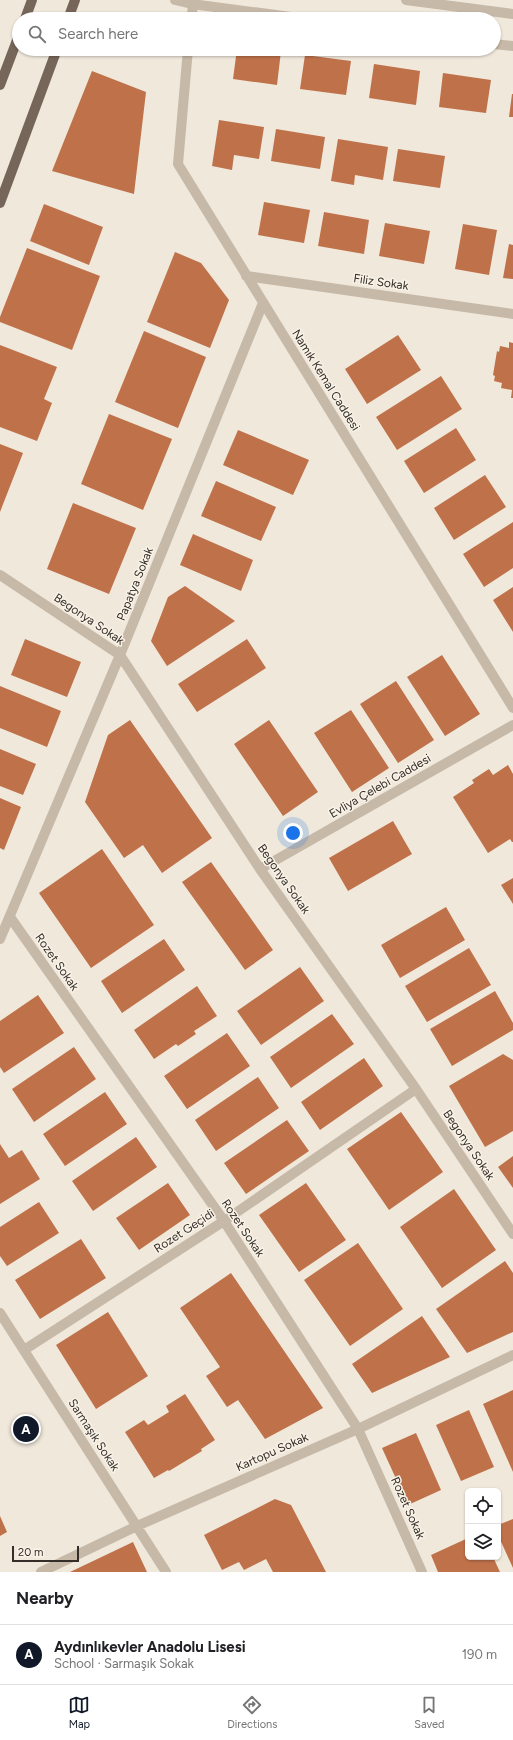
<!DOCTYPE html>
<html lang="en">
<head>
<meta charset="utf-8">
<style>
	body { margin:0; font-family:Figtree,sans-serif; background:#f2f2f2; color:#202124 }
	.controls { position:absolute; right:12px; bottom:12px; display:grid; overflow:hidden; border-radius:6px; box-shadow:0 1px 3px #0004 }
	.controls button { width:36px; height:36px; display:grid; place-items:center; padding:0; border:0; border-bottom:1px solid #e0e0e0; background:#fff; color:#202124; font:20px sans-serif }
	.scale { position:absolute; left:12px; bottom:10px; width:67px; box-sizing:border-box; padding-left:4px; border:2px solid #342d28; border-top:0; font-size:11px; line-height:14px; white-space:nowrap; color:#342d28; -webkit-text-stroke:3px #f8f2e7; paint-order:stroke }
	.you { position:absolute; left:293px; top:833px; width:14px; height:14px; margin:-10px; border:3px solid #fff; border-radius:50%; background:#1a73e8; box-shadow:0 0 0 6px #1a73e833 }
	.badge { display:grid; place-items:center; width:26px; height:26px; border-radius:50%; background:#111827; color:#fff; font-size:13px; font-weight:700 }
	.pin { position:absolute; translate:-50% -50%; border:2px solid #fff; box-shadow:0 1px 4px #0006 }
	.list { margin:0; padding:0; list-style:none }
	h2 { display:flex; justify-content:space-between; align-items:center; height:52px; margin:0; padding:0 16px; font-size:17px }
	h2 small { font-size:13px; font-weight:400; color:#757577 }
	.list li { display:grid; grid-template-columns:26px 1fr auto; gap:12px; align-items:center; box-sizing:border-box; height:60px; padding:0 16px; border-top:1px solid #e0e0e0 }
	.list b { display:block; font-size:15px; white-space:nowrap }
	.list p { margin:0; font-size:13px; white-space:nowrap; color:#757577 }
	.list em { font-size:13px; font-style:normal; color:#757577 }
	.icon { flex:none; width:22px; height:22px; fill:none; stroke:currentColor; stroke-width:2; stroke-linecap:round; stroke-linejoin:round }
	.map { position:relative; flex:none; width:513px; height:1572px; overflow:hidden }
	.search { position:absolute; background:#fff; box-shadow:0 1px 3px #0004; left:12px; right:12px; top:12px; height:44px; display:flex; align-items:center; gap:10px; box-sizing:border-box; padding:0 14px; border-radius:22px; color:#757577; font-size:15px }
	.sheet { height:112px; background:#fff }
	nav { display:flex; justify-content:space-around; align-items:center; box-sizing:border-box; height:56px; border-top:1px solid #e0e0e0; background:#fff; font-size:11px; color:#757577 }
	nav a { display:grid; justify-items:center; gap:2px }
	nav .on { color:#111827 }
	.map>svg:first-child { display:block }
	.building { fill:#bf714a }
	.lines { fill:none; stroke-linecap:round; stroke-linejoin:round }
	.minor { stroke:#c7b9a8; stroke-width:10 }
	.tertiary { stroke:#c7b9a8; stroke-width:10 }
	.primary { stroke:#766659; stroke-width:10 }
	.labels { text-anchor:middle; stroke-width:3; stroke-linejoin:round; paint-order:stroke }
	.street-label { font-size:12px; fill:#342d28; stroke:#f8f2e7 }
</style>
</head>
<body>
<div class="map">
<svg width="513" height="1572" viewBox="0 0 513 1572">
	<rect width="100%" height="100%" fill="#f0e8db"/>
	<!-- building -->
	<path class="building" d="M237,49H264L281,51L277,85L233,79Z
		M305,55L351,61L346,95L300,89Z
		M374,64L420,71L416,105L369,98Z
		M92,71L146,92L134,194L52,171Z
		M443,73L491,80L486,113L439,107Z
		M512,94H513V117H509Z
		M219,120L264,127L259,159L234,155L232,170L212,166Z
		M276,129L325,137L320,169L271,161Z
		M338,139L388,147L383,180L355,175L354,185L331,181Z
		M398,149L445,156L440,188L393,181Z
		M264,202L310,210L304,243L258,235Z
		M44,204L103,227L89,265L30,241Z
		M324,212L369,220L364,254L318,246Z
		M385,223L430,231L424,264L379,256Z
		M463,224L497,230L489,275L455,269Z
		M509,244L513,245V279L503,278Z
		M27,248L100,276L72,350L0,322V317Z
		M175,252L201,263L229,300L210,348L147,322Z
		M144,331L206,357L178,428L115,402Z
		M398,335L421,370L367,404L345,369Z
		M509,342L513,343V398H511L512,390L501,388L502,383L494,381L495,376L493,375L497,351L499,352L500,346L509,348Z
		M0,345L57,367L44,399L52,403L37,441L0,427Z
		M441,376L462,409L397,450L376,417Z
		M109,414L172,439L143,510L81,484Z
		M456,428L476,460L424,493L404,461Z
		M238,430L309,460L293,495L223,465Z
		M0,444L23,453L0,512Z
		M485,475L506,507L454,540L434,508Z
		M216,481L276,507L261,541L201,516Z
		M73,503L136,528L109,594L47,569Z
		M513,522V568L484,587L463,554Z
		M193,534L253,560L241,591L180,565Z
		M185,586L235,621L167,666L151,641L168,597Z
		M513,587V632L493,600Z
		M25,639L81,662L67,697L11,675Z
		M247,639L266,668L197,712L178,684Z
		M442,655L480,714L445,736L407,677Z
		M396,681L434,740L398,763L360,704Z
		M0,686L61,711L47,747L0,728Z
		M351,710L389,768L352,792L314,733Z
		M130,720L212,838L162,873L143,845L124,858L85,802L108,735Z
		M269,720L318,792L283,816L234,744Z
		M0,749L36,764L23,795L0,786Z
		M508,765L513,774V842H512L510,839L488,853L453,797L474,783L472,780L489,769L493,775Z
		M0,798L21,807L4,850L0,848Z
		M393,821L412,854L348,891L329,858Z
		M102,849L154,925L91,968L39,893Z
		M211,862L273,950L245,970L182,882Z
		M513,878V904L501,885Z
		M446,907L465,940L400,978L381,945Z
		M164,939L185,970L122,1013L101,981Z
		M469,948L491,985L427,1022L405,986Z
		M300,967L324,1001L261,1045L237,1011Z
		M197,986L217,1016L194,1031L196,1034L178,1046L176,1044L154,1059L134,1030Z
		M495,991L513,1023V1030L452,1066L430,1029Z
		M38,995L64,1033L4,1073L0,1067V1021Z
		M332,1014L354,1044L291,1088L270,1057Z
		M227,1033L250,1066L187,1109L164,1076Z
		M74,1047L96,1079L34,1122L12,1089Z
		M503,1054L513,1060V1131L485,1147L449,1086Z
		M364,1058L383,1086L320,1130L301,1102Z
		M258,1077L279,1108L216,1151L195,1120Z
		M105,1092L127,1124L65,1166L43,1134Z
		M401,1112L443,1172L389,1210L347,1149Z
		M287,1120L309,1151L246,1194L224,1163Z
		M136,1137L157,1167L93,1211L72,1181Z
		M0,1144L9,1158L22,1150L40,1179L0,1204Z
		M513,1156V1188L498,1167Z
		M168,1183L190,1215L139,1250L116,1218Z
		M306,1183L346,1240L299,1272L259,1215Z
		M454,1189L496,1250L442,1288L400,1227Z
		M39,1202L59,1233L7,1266L0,1256V1227Z
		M81,1239L106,1278L40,1319L15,1280Z
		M358,1243L403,1309L350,1346L304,1280Z
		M505,1261L513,1273V1332L467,1353L436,1309Z
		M231,1273L323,1408L265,1439L238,1400L227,1407L206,1376L220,1367L180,1308Z
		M108,1312L148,1376L96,1409L56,1345Z
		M422,1316L450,1357L372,1393L352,1364Z
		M513,1390V1472L483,1404Z
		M185,1394L215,1440L201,1449L202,1451L169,1471L168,1470L154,1478L125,1432L144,1420L148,1425L169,1412L166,1406Z
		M469,1410L494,1467L461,1481L436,1425Z
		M416,1433L441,1490L408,1505L382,1448Z
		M275,1499L291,1505L326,1572H273L266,1559L244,1570L239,1562L222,1570L204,1535Z
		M0,1516L7,1532L0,1536Z
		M513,1519V1568L498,1535V1525Z
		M468,1538V1557H493L500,1572H438L431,1555Z
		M133,1542L147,1572H70Z"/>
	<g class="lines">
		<!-- minor -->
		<path class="minor" d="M191,19L194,0
			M188,49L178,164L513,708
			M246,276L513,314
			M0,575L120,655L260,869L416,1089L513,1234
			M260,869L513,725
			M10,917L224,1221L358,1429L422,1572
			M0,939L120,655L263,303
			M0,1313L166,1572
			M24,1350L224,1221L416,1089
			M41,1572L137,1526L358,1429L513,1355"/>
		<!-- tertiary -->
		<path class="tertiary" d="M175,0L192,4L306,19
			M406,0L513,14
			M494,44L513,46"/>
		<!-- primary -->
		<path class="primary" d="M25,19L32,0
			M68,19L75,0
			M0,85L19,35
			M0,203L57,49"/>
	</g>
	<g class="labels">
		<!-- street labels -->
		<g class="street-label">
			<text transform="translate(381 282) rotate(8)" y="4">Filiz Sokak</text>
			<text transform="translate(326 380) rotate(58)" y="4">Namık Kemal Caddesi</text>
			<text transform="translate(135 584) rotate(-68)" y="4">Papatya Sokak</text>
			<text transform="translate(89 619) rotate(34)" y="4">Begonya Sokak</text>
			<text transform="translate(380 786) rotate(-30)" y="4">Evliya Çelebi Caddesi</text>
			<text transform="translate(284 879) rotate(55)" y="4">Begonya Sokak</text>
			<text transform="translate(57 962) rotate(55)" y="4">Rozet Sokak</text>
			<text transform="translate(469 1145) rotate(56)" y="4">Begonya Sokak</text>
			<text transform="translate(243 1228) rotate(56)" y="4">Rozet Sokak</text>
			<text transform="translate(184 1231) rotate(-33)" y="4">Rozet Geçidi</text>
			<text transform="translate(94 1435) rotate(57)" y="4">Sarmaşık Sokak</text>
			<text transform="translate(272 1452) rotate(-24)" y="4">Kartopu Sokak</text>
			<text transform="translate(408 1508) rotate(66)" y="4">Rozet Sokak</text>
		</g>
	</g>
</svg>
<div class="controls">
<button><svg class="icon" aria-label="locate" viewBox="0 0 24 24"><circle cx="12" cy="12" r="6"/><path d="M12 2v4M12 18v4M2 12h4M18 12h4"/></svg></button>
<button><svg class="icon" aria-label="layers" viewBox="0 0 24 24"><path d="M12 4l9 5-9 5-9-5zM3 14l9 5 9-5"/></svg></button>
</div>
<div class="scale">20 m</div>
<div class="you"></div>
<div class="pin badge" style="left:26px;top:1429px">A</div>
<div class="search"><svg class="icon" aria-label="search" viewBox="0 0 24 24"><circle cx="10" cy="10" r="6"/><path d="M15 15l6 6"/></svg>Search here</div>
</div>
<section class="sheet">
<h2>Nearby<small></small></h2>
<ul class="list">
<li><span class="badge">A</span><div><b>Aydınlıkevler Anadolu Lisesi</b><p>School · Sarmaşık Sokak</p></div><em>190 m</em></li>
</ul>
</section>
<nav>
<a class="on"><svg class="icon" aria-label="map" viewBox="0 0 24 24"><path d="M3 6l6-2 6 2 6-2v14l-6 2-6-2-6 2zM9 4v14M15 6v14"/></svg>Map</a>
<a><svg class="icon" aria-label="directions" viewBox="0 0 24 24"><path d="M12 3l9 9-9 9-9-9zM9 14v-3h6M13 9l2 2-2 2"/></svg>Directions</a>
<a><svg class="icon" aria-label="saved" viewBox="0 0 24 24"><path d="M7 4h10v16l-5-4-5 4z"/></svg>Saved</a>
</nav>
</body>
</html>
